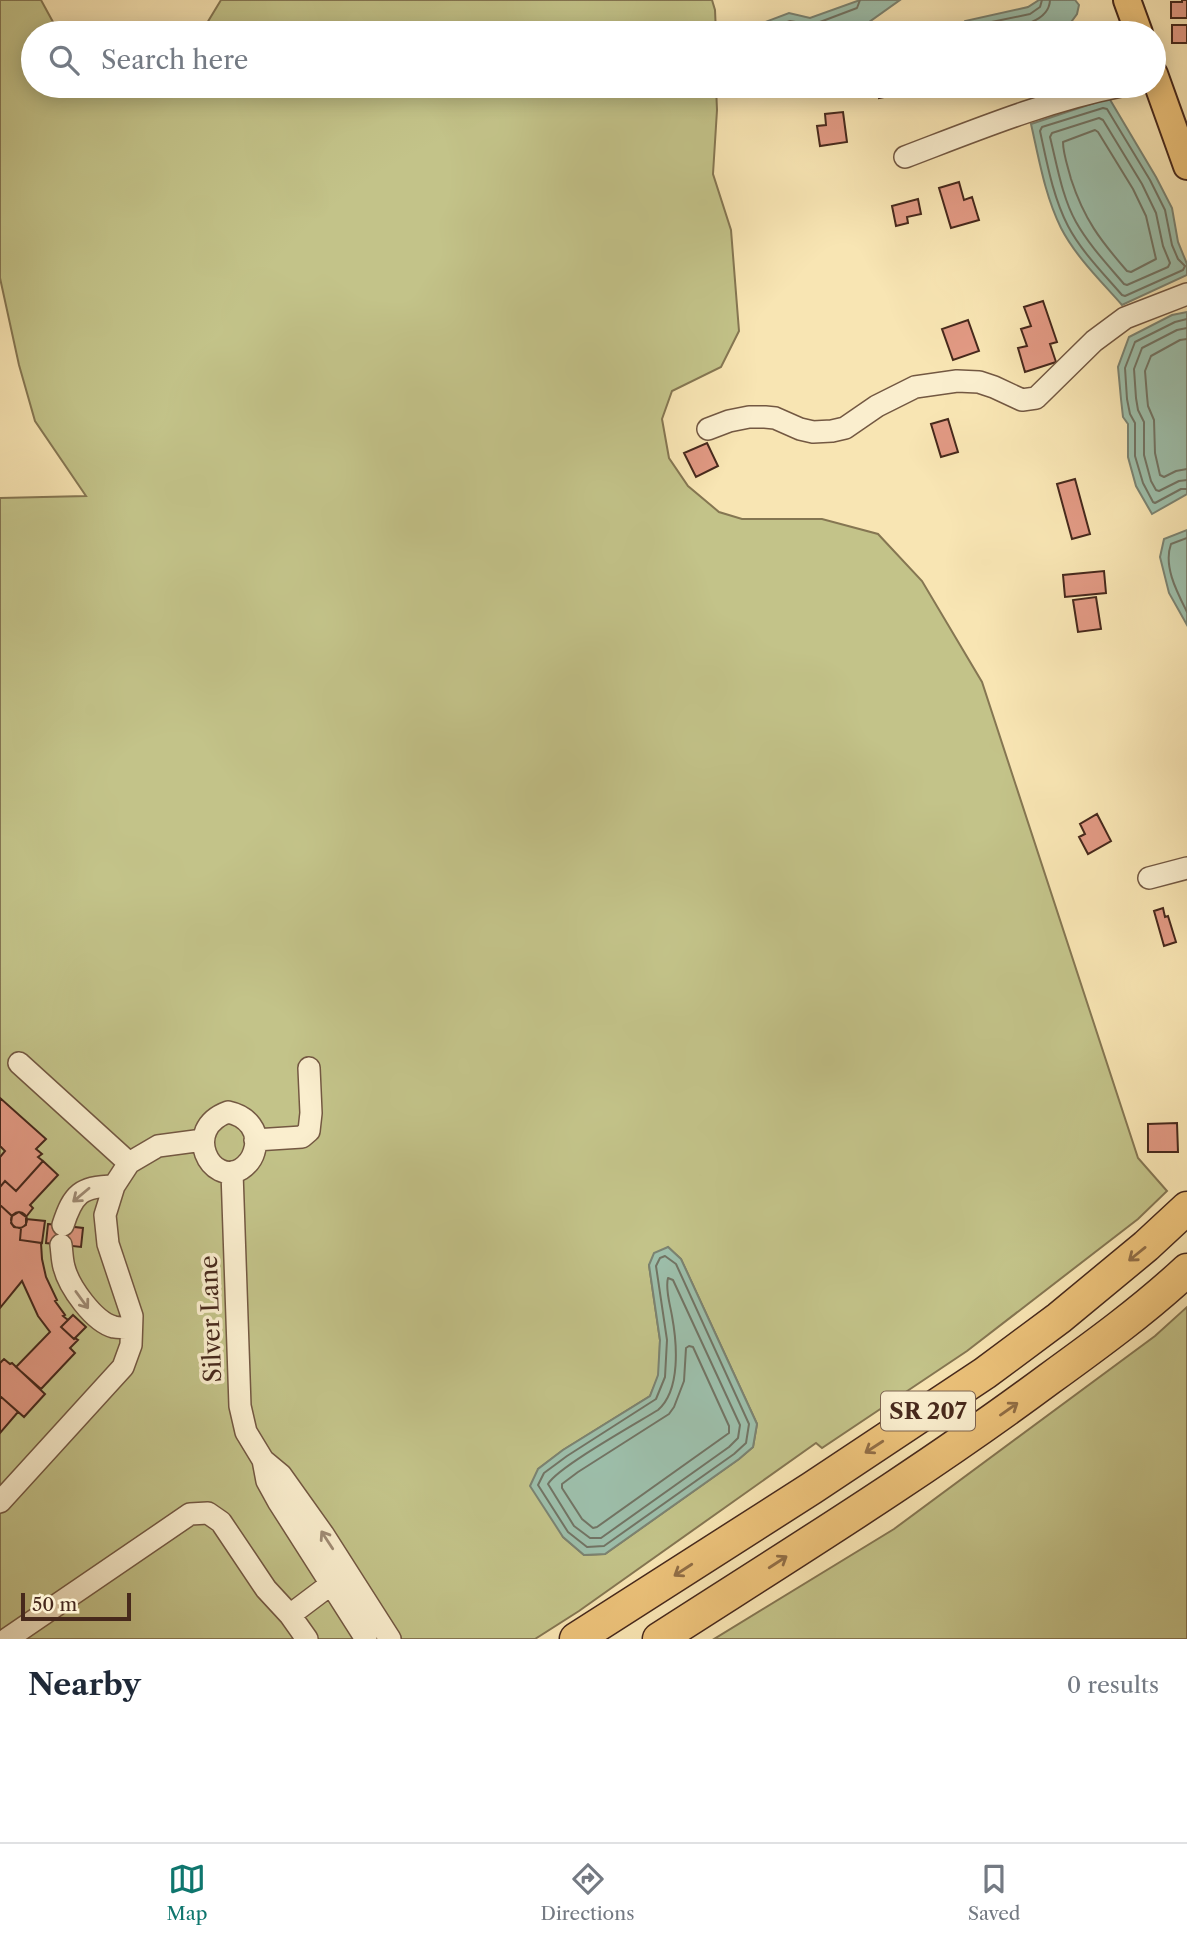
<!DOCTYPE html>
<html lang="en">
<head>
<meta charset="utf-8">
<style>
	body { margin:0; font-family:"Libre Caslon Text",serif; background:#f6f6f7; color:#1f2937 }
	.scale { position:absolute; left:21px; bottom:18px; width:110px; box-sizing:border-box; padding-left:7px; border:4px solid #47291c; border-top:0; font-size:19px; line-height:24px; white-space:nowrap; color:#47291c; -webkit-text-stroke:5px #faeece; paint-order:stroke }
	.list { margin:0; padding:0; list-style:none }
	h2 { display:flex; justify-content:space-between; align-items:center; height:91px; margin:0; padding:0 28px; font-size:30px }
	h2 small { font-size:23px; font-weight:400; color:#747a83 }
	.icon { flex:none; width:38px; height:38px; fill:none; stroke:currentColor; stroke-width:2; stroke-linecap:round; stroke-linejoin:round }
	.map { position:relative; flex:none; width:1187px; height:1639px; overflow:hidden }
	.search { position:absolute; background:#fff; box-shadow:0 4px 18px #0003; left:21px; right:21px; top:21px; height:77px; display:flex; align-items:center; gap:18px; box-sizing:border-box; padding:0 24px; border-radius:38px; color:#747a83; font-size:26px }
	.sheet { height:203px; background:#fff }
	nav { display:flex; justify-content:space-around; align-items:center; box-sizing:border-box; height:98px; border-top:2px solid #e0e1e3; background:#fff; font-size:19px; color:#747a83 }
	nav a { display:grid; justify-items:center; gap:4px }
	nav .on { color:#0f766e }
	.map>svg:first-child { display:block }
	.green { fill:#c3c389; stroke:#857652; stroke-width:2; fill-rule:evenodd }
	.water { fill:#9dbfab; stroke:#7b8372; stroke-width:2 }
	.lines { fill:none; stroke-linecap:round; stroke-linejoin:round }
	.shore { stroke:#727464; stroke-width:2 }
	.building { fill:#e19983; stroke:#47291c; stroke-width:2 }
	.minor-casing { stroke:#735842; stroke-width:24 }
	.major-casing { stroke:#47291c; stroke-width:30 }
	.highway-casing { stroke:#47291c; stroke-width:35 }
	.minor { stroke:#faeece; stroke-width:21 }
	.major { stroke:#ecc27a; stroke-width:26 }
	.highway { stroke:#ecc27a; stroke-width:32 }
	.oneway { stroke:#a08c75 }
	.oneway2 { stroke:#916e46 }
	.labels { text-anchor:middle; stroke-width:7; stroke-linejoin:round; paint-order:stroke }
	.shield { fill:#faeece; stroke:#7d6451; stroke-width:2 }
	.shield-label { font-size:23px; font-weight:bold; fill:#47291c }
	.street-label { font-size:24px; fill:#47291c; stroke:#faeece }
</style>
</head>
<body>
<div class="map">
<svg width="1187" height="1639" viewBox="0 0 1187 1639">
	<rect width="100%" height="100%" fill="#f8e5b3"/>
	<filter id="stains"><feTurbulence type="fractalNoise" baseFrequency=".00286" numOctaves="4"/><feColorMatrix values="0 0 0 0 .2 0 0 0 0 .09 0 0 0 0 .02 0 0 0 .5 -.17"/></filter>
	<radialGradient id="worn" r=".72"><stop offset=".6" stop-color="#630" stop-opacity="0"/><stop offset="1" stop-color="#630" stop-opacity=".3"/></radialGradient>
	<!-- green -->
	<path class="green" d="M0,0H41L59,33H33V86H116L128,92L150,89L156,86H716L717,110L713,174L731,230L739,331L721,367L672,391L662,419L669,458L688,486L719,512L742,519H822L878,534L922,581L982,682L1138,1158L1167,1191L1138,1219L967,1351L822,1448L816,1443L579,1611L535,1639H0V498L86,496L35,421L19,365L0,278ZM668,1247L681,1259L757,1424L753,1447L739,1459L605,1554L584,1555L563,1537L538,1469L563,1450L650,1396L659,1375L660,1340L649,1265Z
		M221,0H712L715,10L716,33H201Z
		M1187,1307V1639H714L894,1529L1155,1336Z"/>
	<!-- water -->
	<path class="water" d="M860,0H900L869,22L842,33H762L760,24L789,13L810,18Z
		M1039,0H1075L1079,5L1077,14L1063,33H962L965,21L1028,7Z
		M1109,98L1156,177L1172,208L1178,242L1187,264V275L1122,305C1101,281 1076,257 1061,228C1045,196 1039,159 1031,124Z
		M1187,312V494L1152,514L1136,486L1128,457V424L1123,417L1121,399L1118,367L1129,337L1172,315Z
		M1187,530V625L1169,593L1160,557L1164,539Z
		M668,1247L681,1259L757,1424L753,1447L739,1459L605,1554L584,1555L563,1537L530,1486L538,1469L563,1450L650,1396L658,1375L660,1340L649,1265L654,1253Z"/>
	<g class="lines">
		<!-- shore -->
		<path class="shore" d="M768,33L770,28L790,21L812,25L857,8L860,0
			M969,33L972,26L1030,14L1040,7L1042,0
			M980,33C1001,28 1049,28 1050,0
			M1103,108L1107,109L1150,180L1165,210L1172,245L1178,259L1185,266L1183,270L1125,296L1122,295C1103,273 1081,251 1068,226C1053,197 1047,163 1040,131L1042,127Z
			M1099,118L1103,120L1142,184L1156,213L1163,246L1170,263L1168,267L1127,285L1124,284C1107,264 1089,245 1076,222C1062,197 1057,165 1050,137L1052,133Z
			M1095,130L1098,132L1133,189L1146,216L1156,259L1131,272L1127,271C1100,240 1084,219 1071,179C1068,167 1063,154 1063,142Z
			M1187,319L1175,322L1135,342L1125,368L1127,399L1130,414L1135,423V456L1143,483L1153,502L1155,503L1181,489H1187
			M1187,328L1177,330L1142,348L1134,369L1136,398L1138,410L1144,422V455L1151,481L1156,490L1159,491L1179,481L1187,480
			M1187,339L1180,340L1151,356L1145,371L1147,396L1148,406L1154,420L1155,453L1160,475L1164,477L1176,471L1187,469
			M1187,538L1171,544C1163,566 1177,592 1187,612
			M665,1256L676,1264L749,1424L746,1443L734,1454L604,1546L587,1547L568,1532L538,1485L544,1473L567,1456L656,1399L665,1377L667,1340L656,1266L660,1258Z
			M668,1278L673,1280L740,1425L738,1438L729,1447L601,1538H590L574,1526L548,1484C558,1467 637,1423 658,1410C681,1390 677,1343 672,1316C670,1304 665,1289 668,1278Z
			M689,1346L693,1347L729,1426V1433L597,1527L593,1528L582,1519L562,1488V1484L578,1472L669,1414L674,1407L684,1381L686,1348Z"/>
	</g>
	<!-- building -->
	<path class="building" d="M1182,0H1187V18H1171V2H1182Z
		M1172,25H1187V43H1172Z
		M877,86H903L904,93L879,98Z
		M843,112L847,142L820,146L817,126L826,125L825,114Z
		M959,182L964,200L972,197L979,220L951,228L939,188Z
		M918,199L921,214L907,217L908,223L896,226L892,206Z
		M1043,301L1057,342L1050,344L1056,362L1025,372L1018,348L1027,346L1021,329L1031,326L1024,307Z
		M968,320L979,351L953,360L942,329Z
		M948,419L958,452L941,457L931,424Z
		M707,443L718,466L696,477L684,453Z
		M1075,479L1090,534L1072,539L1057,484Z
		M1104,571L1106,593L1065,597L1063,575Z
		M1096,597L1101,629L1078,632L1073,600Z
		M1097,814L1111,841L1088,854L1079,837L1085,834L1080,824Z
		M1163,908L1165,917L1168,916L1176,942L1164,946L1154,911Z
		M0,1098L46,1139L36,1149L42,1154L38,1157L43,1161L16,1191L5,1181L0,1187V1157L5,1151L0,1146Z
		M1177,1123L1178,1152H1148V1124Z
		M43,1161L58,1175L30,1205L33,1208L26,1217L19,1212L12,1216L0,1205V1187L5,1181L16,1191Z
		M0,1205L12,1216L11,1223L14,1227L21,1228L20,1240L41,1243L42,1259L46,1277L57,1300L55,1301L65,1315L63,1316L68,1320L61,1327L74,1339L75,1338L78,1340L70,1348L75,1353L41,1389L16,1367L50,1332L38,1316L22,1281L0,1308Z
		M11 1220a8 8 0 1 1 16 0a8 8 0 1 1-16 0Z
		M26,1219L45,1221L42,1243L20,1240L21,1228L26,1225Z
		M48,1224L83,1228L81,1247L46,1243Z
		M73,1315L86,1327L74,1339L61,1327Z
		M4,1359L10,1364L12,1363L45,1394L24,1417L0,1396V1363Z
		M0,1396L18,1412L0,1433Z"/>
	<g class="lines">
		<defs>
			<path id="minor" d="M905,157C976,130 1046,101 1121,86
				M708,429L729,421L749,417H765L775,418L800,429L813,432L832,431L845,428L877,406L915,387L957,381L979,382L994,387L1022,400L1036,398L1094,341L1125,318L1187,294
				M1149,878L1187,868
				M19,1063L129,1163
				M228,1112C247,1116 261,1131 254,1152C252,1159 247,1165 241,1169C211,1187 181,1129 228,1112Z
				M255,1140L302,1137L309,1131L311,1113L309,1068
				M232,1172L240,1406L246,1432L263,1460L267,1481L278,1501L366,1639
				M63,1225C73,1194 81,1186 114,1186
				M61,1245C62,1252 62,1260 64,1267C69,1287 94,1322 114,1327C120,1328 126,1328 131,1328
				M263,1460L281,1475L323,1534L390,1639
				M0,1502L123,1367L131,1345L132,1316L108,1244L105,1215L114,1186L129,1163L158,1146L203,1140
				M290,1615L307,1639
				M7,1639L190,1514L208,1513L221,1522L266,1589L290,1615L347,1572"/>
			<path id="major" d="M1127,0L1139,33
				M1154,74L1187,166"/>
			<path id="highway" d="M576,1639L812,1488L985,1373L1059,1318L1146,1246L1187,1208
				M659,1639C791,1554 924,1472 1049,1379C1096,1345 1144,1310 1187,1270"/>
		</defs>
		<!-- minor casing -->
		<use href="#minor" class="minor-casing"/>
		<!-- major casing -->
		<use href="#major" class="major-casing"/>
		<!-- highway casing -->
		<use href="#highway" class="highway-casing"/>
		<!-- minor -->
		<use href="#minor" class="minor"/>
		<!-- major -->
		<use href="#major" class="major"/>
		<!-- highway -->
		<use href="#highway" class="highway"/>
	</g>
	<!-- one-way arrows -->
	<defs><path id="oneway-shaft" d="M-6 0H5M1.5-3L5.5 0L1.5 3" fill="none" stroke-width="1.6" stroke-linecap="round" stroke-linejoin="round" transform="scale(1.75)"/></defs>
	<g class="oneway">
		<use href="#oneway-shaft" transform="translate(81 1195) rotate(140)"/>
		<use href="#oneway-shaft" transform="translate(82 1300) rotate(54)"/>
		<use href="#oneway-shaft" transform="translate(327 1540) rotate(-123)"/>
	</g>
	<g class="oneway2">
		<use href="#oneway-shaft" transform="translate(1137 1254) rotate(141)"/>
		<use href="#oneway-shaft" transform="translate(1009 1409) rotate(-35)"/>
		<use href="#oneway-shaft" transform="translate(874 1447) rotate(147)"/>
		<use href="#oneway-shaft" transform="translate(778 1562) rotate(-33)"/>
		<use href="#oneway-shaft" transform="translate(683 1570) rotate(147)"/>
	</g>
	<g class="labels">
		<!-- shield labels -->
		<rect class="shield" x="881" y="1391.5" width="94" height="39" rx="5"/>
		<g class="shield-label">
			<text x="928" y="1419">SR 207</text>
		</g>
		<!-- street labels -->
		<g class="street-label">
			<text transform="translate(211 1319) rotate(-92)" y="8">Silver Lane</text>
		</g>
	</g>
	<rect width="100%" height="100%" filter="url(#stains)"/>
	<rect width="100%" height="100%" fill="url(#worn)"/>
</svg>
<div class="scale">50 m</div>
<div class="search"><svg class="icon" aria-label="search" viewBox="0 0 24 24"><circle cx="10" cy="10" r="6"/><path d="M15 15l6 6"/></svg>Search here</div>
</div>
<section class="sheet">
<h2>Nearby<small>0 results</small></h2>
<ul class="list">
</ul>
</section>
<nav>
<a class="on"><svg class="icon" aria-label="map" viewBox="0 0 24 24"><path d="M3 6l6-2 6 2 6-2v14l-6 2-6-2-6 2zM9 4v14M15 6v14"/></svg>Map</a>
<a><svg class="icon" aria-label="directions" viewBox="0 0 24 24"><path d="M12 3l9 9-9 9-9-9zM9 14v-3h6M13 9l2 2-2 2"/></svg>Directions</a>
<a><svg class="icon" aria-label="saved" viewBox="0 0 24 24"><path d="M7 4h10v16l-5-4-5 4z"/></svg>Saved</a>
</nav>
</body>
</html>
